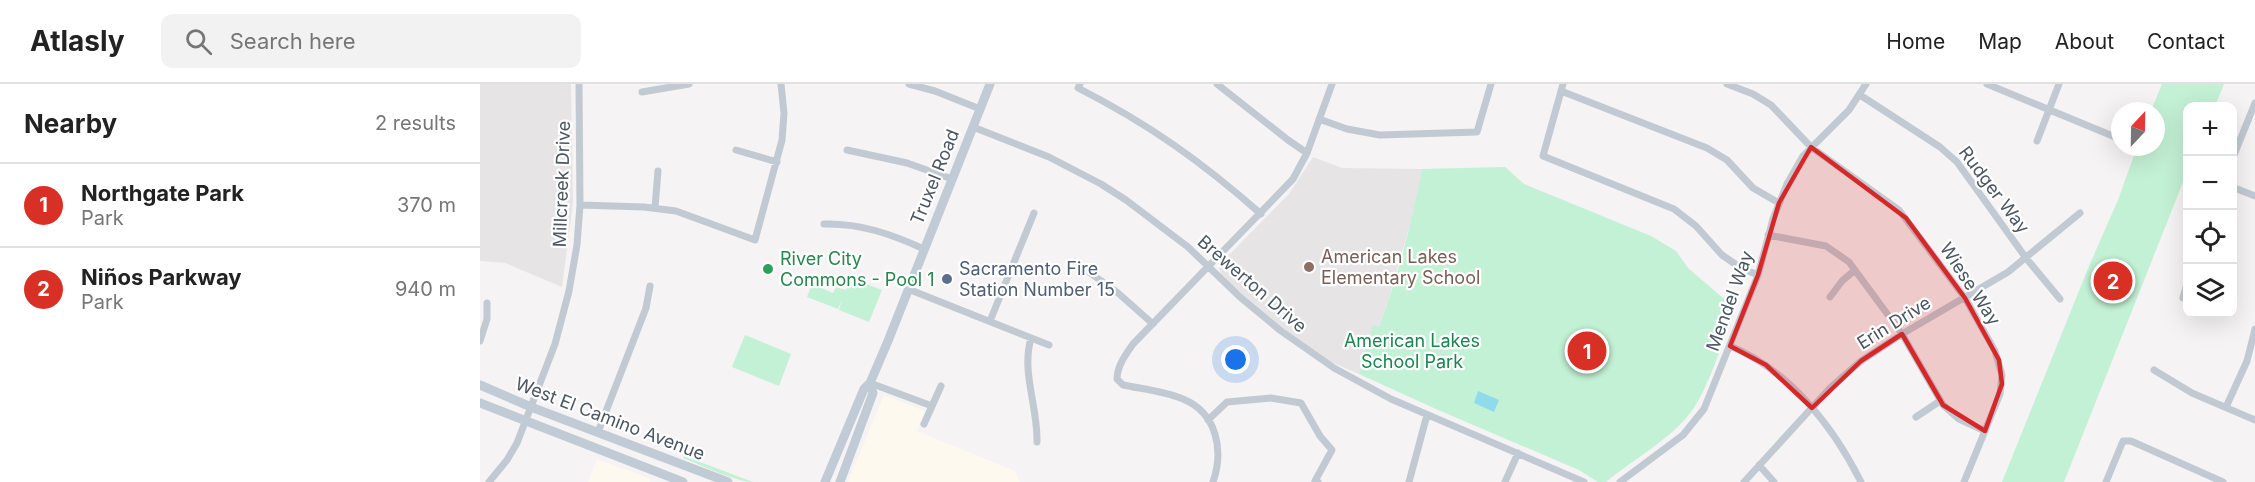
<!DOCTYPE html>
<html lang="en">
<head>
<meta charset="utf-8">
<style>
	body { margin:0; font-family:Inter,sans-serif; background:#f2f2f2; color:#222 }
	.controls { position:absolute; right:18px; top:18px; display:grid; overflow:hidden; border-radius:12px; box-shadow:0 6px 24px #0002 }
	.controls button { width:54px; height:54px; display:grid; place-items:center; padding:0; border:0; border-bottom:2px solid #e0e0e0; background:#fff; color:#222; font:30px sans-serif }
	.compass { position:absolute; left:1631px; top:18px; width:54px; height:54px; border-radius:50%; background:#fff; box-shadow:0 6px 24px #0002; rotate:22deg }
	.you { position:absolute; left:756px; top:276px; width:21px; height:21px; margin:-15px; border:4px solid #fff; border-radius:50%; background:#1a73e8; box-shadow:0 0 0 9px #1a73e833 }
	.badge { display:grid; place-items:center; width:39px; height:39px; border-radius:50%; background:#d93025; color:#fff; font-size:20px; font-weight:700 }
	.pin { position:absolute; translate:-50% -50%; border:3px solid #fff; box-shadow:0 2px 6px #0006 }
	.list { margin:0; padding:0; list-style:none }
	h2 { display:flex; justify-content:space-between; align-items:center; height:78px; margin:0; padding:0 24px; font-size:26px }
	h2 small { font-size:20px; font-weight:400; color:#767676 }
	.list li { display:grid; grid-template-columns:39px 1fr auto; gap:18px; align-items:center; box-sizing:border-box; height:84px; padding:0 24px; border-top:2px solid #e0e0e0 }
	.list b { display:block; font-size:22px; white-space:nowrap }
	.list p { margin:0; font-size:20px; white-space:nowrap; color:#767676 }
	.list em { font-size:20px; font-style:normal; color:#767676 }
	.icon { flex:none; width:33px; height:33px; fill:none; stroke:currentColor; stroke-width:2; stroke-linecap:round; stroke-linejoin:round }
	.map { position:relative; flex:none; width:1775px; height:398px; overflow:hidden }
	header { display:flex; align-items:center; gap:36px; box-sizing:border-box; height:84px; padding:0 30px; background:#fff; border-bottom:2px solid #e0e0e0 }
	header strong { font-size:28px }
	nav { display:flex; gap:33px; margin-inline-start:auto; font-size:21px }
	.search { width:420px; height:54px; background:#f2f2f2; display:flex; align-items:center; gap:15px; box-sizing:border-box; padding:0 21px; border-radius:12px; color:#767676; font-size:22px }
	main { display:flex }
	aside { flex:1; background:#fff }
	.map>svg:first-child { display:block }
	.commercial { fill:#fdf9ef }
	.education { fill:#e6e4e5 }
	.green { fill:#c3f1d5 }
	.water { fill:#90daee }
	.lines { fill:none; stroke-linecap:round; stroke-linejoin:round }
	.street { stroke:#c1cad2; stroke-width:7 }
	.secondary { stroke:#c1cbd6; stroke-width:9 }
	.marked { fill:#d62828; fill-opacity:0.2; stroke:#d62828; stroke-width:4.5; stroke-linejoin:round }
	.education-dot { fill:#8d6e63; stroke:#fff; stroke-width:2 }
	.leisure-dot { fill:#2e9e5b; stroke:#fff; stroke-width:2 }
	.service-dot { fill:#5c6f8a; stroke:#fff; stroke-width:2 }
	.labels { text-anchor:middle; stroke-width:4.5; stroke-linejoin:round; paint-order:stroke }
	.street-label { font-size:18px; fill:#4a5661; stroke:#fff }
	.education-label { font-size:18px; fill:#785e54; stroke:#fff; text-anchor:start }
	.leisure-label { font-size:18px; fill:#27864d; stroke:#fff; text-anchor:start }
	.service-label { font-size:18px; fill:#4e5e75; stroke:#fff; text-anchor:start }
	.park-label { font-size:18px; fill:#17864f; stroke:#fff }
</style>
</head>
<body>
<header>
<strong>Atlasly</strong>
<div class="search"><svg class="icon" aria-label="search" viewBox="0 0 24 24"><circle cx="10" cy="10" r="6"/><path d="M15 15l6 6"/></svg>Search here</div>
<nav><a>Home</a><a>Map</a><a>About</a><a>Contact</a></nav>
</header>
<main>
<aside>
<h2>Nearby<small>2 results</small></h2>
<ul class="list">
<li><span class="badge">1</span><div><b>Northgate Park</b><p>Park</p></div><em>370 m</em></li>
<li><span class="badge">2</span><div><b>Niños Parkway</b><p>Park</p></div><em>940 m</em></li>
</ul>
</aside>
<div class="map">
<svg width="1775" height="398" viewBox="0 0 1775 398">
	<rect width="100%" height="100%" fill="#f5f3f3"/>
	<!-- commercial -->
	<path class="commercial" d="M404,311L445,327L437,347L535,387L540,398H368Z
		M117,375L171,395L170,398H108Z"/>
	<!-- education -->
	<path class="education" d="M0,0H91L93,119L82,203L25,179L0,177Z
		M833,73L862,84L942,85L935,123L909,214L899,243L893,242L879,290L849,277L815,254L753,202L741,190L739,184L745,175L809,110Z"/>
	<!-- green -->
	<path class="green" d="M1682,0H1744L1735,22H1708L1707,88L1584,398H1522L1609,182L1638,116L1657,63H1676V27H1671Z
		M1025,83L1044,100L1171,152L1196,167L1208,184L1250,220L1256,223C1244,253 1229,304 1211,328C1192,354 1151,377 1126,398H1118L1099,386L956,325L879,290L893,241L899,243C918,192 932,138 942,85Z
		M371,194L402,206L389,238L359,226L362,216L358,225L327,213L332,200L353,209L356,203L366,206Z
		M265,251L311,270L299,302L252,283Z
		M204,372L273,398C256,398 221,381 203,374Z"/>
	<!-- water -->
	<path class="water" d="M998,307L1019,316L1014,328L994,319Z"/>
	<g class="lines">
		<!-- street -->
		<path class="street" d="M429,0L455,7L500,25
			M600,0L598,4C669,40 722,78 781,130
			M737,0L808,56L827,69
			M1083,0L1063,72L1194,125L1216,142L1242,171L1261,184L1278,191
			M1247,0L1273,10L1291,21L1331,63L1419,126L1485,214L1515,267L1522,291L1520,310L1484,398
			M1507,0L1640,55
			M1081,7L1227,64L1247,76L1273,104L1299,119
			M162,8L209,0
			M1380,11L1460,63L1477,78L1546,174L1580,215
			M839,35L867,45L900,51L997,48L1011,0
			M493,43L569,73L621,100L646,116L708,163L760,213L801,247L854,284L911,315L1104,398
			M1557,57L1579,0
			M256,66L297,78
			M367,66L427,79L472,95
			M1752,76L1775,19
			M1752,103L1775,112
			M100,121L164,123L196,127L275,156L302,56L304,29L301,0
			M175,123L178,87
			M344,140C380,139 411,150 444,165
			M1288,151L1346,162L1369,178L1422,250L1463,321L1479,335L1505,347
			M595,178L638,209L673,240
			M428,205L569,261
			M1350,213L1362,197L1375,186
			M1703,214L1708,196
			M510,237L554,129
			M551,254C541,289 558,322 557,358
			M0,257L7,235V219
			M1250,262C1309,286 1353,342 1381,398
			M1674,286L1712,309L1775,336
			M390,299L452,322
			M1746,323L1767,277L1775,245
			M1436,333L1460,317
			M728,336L747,318L791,314L821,319L840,352L852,366L835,397L838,398
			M444,340L461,302
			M118,348L166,224L170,202
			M1279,381L1294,398
			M9,398L27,376L37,359L75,260L89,207L97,161L100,121L99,0
			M733,398C744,366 737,329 703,315C684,307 662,305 643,301L637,295C637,282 646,270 653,260L813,95L827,69L852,0
			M929,398L947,331
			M1025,398L1038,369
			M1140,398L1203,351L1224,325L1278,191L1293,135L1307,100L1323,72L1369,26L1386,0
			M1264,398L1349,305L1381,277L1422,250L1528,188L1600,129
			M1626,398L1643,357H1651L1743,398"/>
		<!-- secondary -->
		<path class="secondary" d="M0,301L51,323L248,398
			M0,319L203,398
			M345,398L384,305L390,299L408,257L510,0
			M360,398L393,309L390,299"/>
	</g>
	<!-- marked area -->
	<path class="marked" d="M1331,63L1426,134L1485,214L1519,276L1522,300L1505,347L1463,321L1422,250L1381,277L1332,324L1286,281L1250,262L1278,191L1299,119Z"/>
	<!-- markers -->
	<circle class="education-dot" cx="829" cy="183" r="6"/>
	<circle class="leisure-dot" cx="288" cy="185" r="6"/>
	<circle class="service-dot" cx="467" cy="195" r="6"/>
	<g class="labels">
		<!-- street labels -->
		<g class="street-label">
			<text transform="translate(455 93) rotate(-68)" y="6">Truxel Road</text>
			<text transform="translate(82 100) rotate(-88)" y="6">Millcreek Drive</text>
			<text transform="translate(1514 106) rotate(53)" y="6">Rudger Way</text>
			<text transform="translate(772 200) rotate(41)" y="6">Brewerton Drive</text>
			<text transform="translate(1490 200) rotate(57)" y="6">Wiese Way</text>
			<text transform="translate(1250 217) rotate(-70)" y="6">Mendel Way</text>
			<text transform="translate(1414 239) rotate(-32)" y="6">Erin Drive</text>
			<text transform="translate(130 335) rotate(21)" y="6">West El Camino Avenue</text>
		</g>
		<!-- education labels -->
		<g class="education-label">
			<text x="841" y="179">American Lakes<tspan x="841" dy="21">Elementary School</tspan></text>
		</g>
		<!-- leisure labels -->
		<g class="leisure-label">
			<text x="300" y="181">River City<tspan x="300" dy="21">Commons - Pool 1</tspan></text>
		</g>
		<!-- service labels -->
		<g class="service-label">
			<text x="479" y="191">Sacramento Fire<tspan x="479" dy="21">Station Number 15</tspan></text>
		</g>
		<!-- park labels -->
		<g class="park-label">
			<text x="932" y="263">American Lakes<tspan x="932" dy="21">School Park</tspan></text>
		</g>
	</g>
</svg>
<div class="controls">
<button>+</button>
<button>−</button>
<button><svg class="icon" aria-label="locate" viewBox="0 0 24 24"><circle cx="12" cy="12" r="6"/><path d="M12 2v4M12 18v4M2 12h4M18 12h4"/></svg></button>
<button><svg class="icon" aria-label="layers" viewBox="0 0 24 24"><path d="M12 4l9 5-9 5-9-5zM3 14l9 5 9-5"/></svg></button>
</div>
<svg class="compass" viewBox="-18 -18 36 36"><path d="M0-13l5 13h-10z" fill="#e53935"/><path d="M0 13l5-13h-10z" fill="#767676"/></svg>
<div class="you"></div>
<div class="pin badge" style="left:1107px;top:267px">1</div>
<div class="pin badge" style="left:1633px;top:197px">2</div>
</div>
</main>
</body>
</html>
